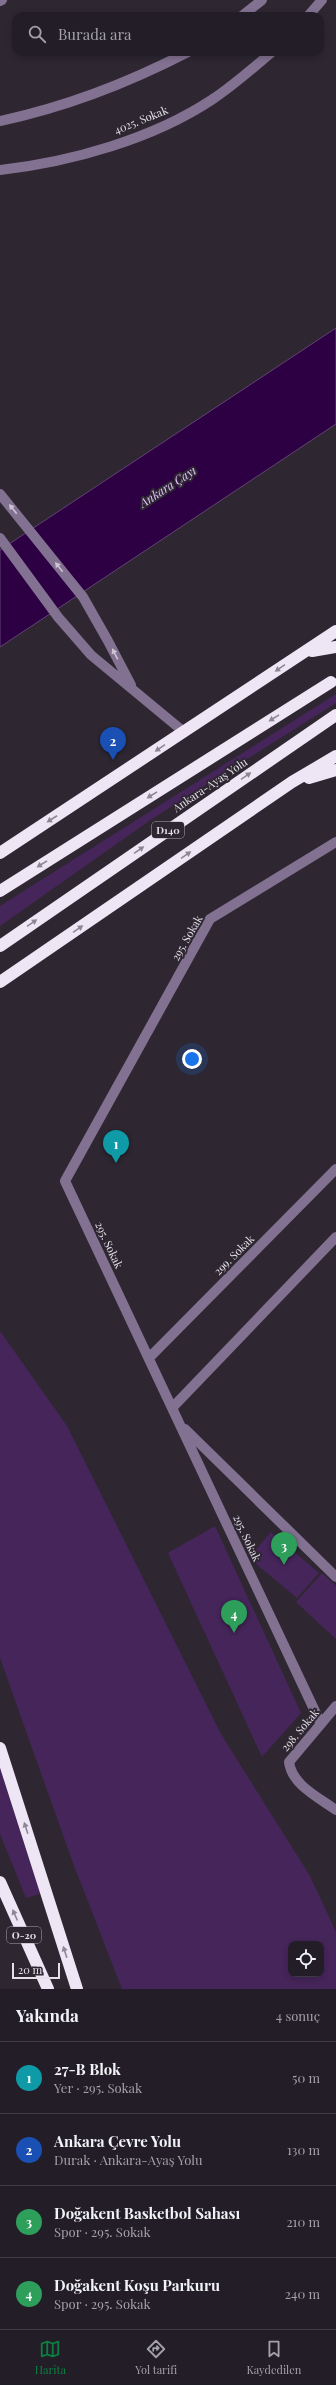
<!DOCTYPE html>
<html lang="tr">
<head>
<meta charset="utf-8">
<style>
	body { margin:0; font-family:"Playfair Display",serif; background:#2a262e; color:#f1f3f6 }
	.controls { position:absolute; right:12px; bottom:12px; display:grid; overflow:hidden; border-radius:8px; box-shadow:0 2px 6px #0003 }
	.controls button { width:36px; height:36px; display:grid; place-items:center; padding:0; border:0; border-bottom:1px solid #3f3b43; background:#221d26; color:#f1f3f6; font:20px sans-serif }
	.scale { position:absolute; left:12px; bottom:10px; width:48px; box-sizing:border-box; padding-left:4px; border:2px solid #e4e0e8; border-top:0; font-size:11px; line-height:14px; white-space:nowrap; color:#e4e0e8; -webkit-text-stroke:3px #2e2732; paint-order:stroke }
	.you { position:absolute; left:192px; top:1059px; width:14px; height:14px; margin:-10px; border:3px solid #fff; border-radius:50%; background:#1a73e8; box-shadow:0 0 0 6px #1a73e833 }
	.badge { display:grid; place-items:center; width:26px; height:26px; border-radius:50%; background:#0b8043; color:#fff; font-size:13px; font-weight:700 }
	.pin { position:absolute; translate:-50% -33px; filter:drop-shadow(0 1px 2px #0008) }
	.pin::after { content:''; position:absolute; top:21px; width:14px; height:12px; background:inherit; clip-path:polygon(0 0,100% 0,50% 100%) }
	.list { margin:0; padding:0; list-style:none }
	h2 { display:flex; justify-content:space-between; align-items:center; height:52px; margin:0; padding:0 16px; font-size:17px }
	h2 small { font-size:13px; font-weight:400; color:#a2a2a7 }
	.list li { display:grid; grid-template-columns:26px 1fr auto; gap:12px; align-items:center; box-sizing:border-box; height:72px; padding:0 16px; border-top:1px solid #3f3b43 }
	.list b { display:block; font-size:15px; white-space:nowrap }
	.list p { margin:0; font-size:13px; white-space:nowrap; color:#a2a2a7 }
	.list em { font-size:13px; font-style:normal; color:#a2a2a7 }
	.icon { flex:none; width:22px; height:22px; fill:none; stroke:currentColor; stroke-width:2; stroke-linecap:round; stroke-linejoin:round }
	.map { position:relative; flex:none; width:336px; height:1989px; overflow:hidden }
	.search { position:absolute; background:#221d26; box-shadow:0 2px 6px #0003; left:12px; right:12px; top:12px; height:44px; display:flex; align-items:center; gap:10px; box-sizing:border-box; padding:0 14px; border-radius:12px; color:#a2a2a7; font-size:15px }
	.sheet { height:340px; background:#221d26 }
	nav { display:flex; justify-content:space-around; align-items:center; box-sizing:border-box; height:56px; border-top:1px solid #3f3b43; background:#221d26; font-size:11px; color:#a2a2a7 }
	nav a { display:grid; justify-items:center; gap:2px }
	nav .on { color:#0b8043 }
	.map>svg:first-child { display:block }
	.green { fill:#46255a; fill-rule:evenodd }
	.water { fill:#2c0043; stroke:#634374 }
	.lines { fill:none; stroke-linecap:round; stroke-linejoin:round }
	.minor { stroke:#837191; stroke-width:10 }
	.highway { stroke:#eee5f5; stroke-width:12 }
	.oneway { fill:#ccc4d2 }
	.oneway2 { fill:#8e8694 }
	.labels { text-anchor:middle; stroke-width:4; stroke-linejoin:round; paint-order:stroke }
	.shield { fill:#2e2732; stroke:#ada8b1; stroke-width:1 }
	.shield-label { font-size:10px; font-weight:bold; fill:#e4e0e8 }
	.street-label { font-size:11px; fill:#e4e0e8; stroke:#2e2732 }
	.water-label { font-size:12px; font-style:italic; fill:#e3c1fd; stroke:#2e2732 }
</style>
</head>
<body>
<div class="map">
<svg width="336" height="1989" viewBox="0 0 336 1989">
	<rect width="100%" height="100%" fill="#2e2732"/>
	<!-- green -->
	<path class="green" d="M336,694V703L152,819L0,926V906Z
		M0,1331L67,1426L221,1734L310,1876L336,1932V1989H122L73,1863L0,1658ZM291,1944H321V1974H291Z
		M215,1526L301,1713L262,1757L168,1553Z
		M271,1532L319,1573L297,1598L249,1558Z
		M322,1573L336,1586V1639L296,1602Z
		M0,1763L43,1893L26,1898L0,1834Z"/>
	<!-- water -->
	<path class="water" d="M336,328V424L0,647V550Z"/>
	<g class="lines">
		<!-- minor -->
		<path class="minor" d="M0,1L2,0
			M242,16L262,0
			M308,16L322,0
			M0,121C66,107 128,83 188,52
			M0,170C71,162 153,139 213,99C234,85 253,68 272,52
			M0,494L83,597L108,641L131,685
			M0,538L58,617L91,655L184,732
			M149,1358L336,1169
			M172,1408L336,1237
			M185,1429L336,1577
			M336,1706L289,1762C292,1785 318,1797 336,1810
			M321,1724L65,1181L210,919L336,842"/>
		<!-- highway -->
		<path class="highway" d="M312,651L336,647
			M309,778L336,770
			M0,853L336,631
			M0,891L331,682
			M0,946L336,715
			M0,982L292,782L336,756
			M0,1748L77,1989
			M0,1882L48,1989"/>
	</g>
	<!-- one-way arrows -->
	<defs><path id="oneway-solid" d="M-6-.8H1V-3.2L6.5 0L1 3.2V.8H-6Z"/></defs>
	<g class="oneway">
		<use href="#oneway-solid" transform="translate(13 509) rotate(-128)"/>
		<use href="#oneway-solid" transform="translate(59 567) rotate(-128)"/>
		<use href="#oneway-solid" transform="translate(115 654) rotate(-117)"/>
	</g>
	<g class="oneway2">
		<use href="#oneway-solid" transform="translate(280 668) rotate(146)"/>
		<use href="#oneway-solid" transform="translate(274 718) rotate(148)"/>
		<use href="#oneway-solid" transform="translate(160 748) rotate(146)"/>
		<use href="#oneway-solid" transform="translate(246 776) rotate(-34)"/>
		<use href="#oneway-solid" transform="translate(152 795) rotate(148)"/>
		<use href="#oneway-solid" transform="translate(52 819) rotate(147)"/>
		<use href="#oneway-solid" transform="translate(139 850) rotate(-34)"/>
		<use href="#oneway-solid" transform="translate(186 855) rotate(-34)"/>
		<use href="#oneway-solid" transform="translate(42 864) rotate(148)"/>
		<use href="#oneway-solid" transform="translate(32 923) rotate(-34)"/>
		<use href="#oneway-solid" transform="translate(78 929) rotate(-34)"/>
		<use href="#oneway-solid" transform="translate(26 1828) rotate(-108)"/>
		<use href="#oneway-solid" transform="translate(15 1915) rotate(-114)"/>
		<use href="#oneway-solid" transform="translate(65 1952) rotate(-108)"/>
	</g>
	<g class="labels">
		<!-- shield labels -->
		<g class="shield">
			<rect x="152" y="822" width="32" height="16" rx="3"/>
			<rect x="7" y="1927" width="34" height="16" rx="3"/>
		</g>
		<g class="shield-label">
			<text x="168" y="834">D140</text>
			<text x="24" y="1939">O-20</text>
		</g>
		<!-- street labels -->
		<g class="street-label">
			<text transform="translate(141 120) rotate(-22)" y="4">4025. Sokak</text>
			<text transform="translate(210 785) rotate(-34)" y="4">Ankara-Ayaş Yolu</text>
			<text transform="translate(187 938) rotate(-60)" y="4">295. Sokak</text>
			<text transform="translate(109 1245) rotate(65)" y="4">295. Sokak</text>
			<text transform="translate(234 1255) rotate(-45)" y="4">299. Sokak</text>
			<text transform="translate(247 1538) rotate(65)" y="4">295. Sokak</text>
			<text transform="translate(300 1730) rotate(-50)" y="4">298. Sokak</text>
		</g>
		<!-- water labels -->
		<g class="water-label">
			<text transform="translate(168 487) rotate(-33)" y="4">Ankara Çayı</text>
		</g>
	</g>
</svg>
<div class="controls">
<button><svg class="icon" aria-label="locate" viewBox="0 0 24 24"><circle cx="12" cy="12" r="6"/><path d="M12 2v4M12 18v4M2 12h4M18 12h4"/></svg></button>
</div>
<div class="scale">20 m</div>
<div class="you"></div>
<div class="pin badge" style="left:116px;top:1163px;background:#0f9aa8">1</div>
<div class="pin badge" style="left:113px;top:760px;background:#1a4fb4">2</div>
<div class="pin badge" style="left:284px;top:1565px;background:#2e9e5b">3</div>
<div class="pin badge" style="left:234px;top:1633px;background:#2e9e5b">4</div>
<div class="search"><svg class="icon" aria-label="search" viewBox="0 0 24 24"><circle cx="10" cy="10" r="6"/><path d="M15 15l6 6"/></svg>Burada ara</div>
</div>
<section class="sheet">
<h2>Yakında<small>4 sonuç</small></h2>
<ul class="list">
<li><span class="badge" style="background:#0f9aa8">1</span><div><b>27-B Blok</b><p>Yer · 295. Sokak</p></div><em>50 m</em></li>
<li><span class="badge" style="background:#1a4fb4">2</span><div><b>Ankara Çevre Yolu</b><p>Durak · Ankara-Ayaş Yolu</p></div><em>130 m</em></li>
<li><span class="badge" style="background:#2e9e5b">3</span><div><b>Doğakent Basketbol Sahası</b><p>Spor · 295. Sokak</p></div><em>210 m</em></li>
<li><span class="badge" style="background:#2e9e5b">4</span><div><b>Doğakent Koşu Parkuru</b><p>Spor · 295. Sokak</p></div><em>240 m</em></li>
</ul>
</section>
<nav>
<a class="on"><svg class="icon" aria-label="map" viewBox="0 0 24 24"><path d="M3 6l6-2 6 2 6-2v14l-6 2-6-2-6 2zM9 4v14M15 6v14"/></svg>Harita</a>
<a><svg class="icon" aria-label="directions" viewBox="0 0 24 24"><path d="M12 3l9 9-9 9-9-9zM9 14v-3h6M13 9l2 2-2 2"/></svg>Yol tarifi</a>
<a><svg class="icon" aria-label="saved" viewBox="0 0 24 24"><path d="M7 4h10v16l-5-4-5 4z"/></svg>Kaydedilen</a>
</nav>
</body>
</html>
